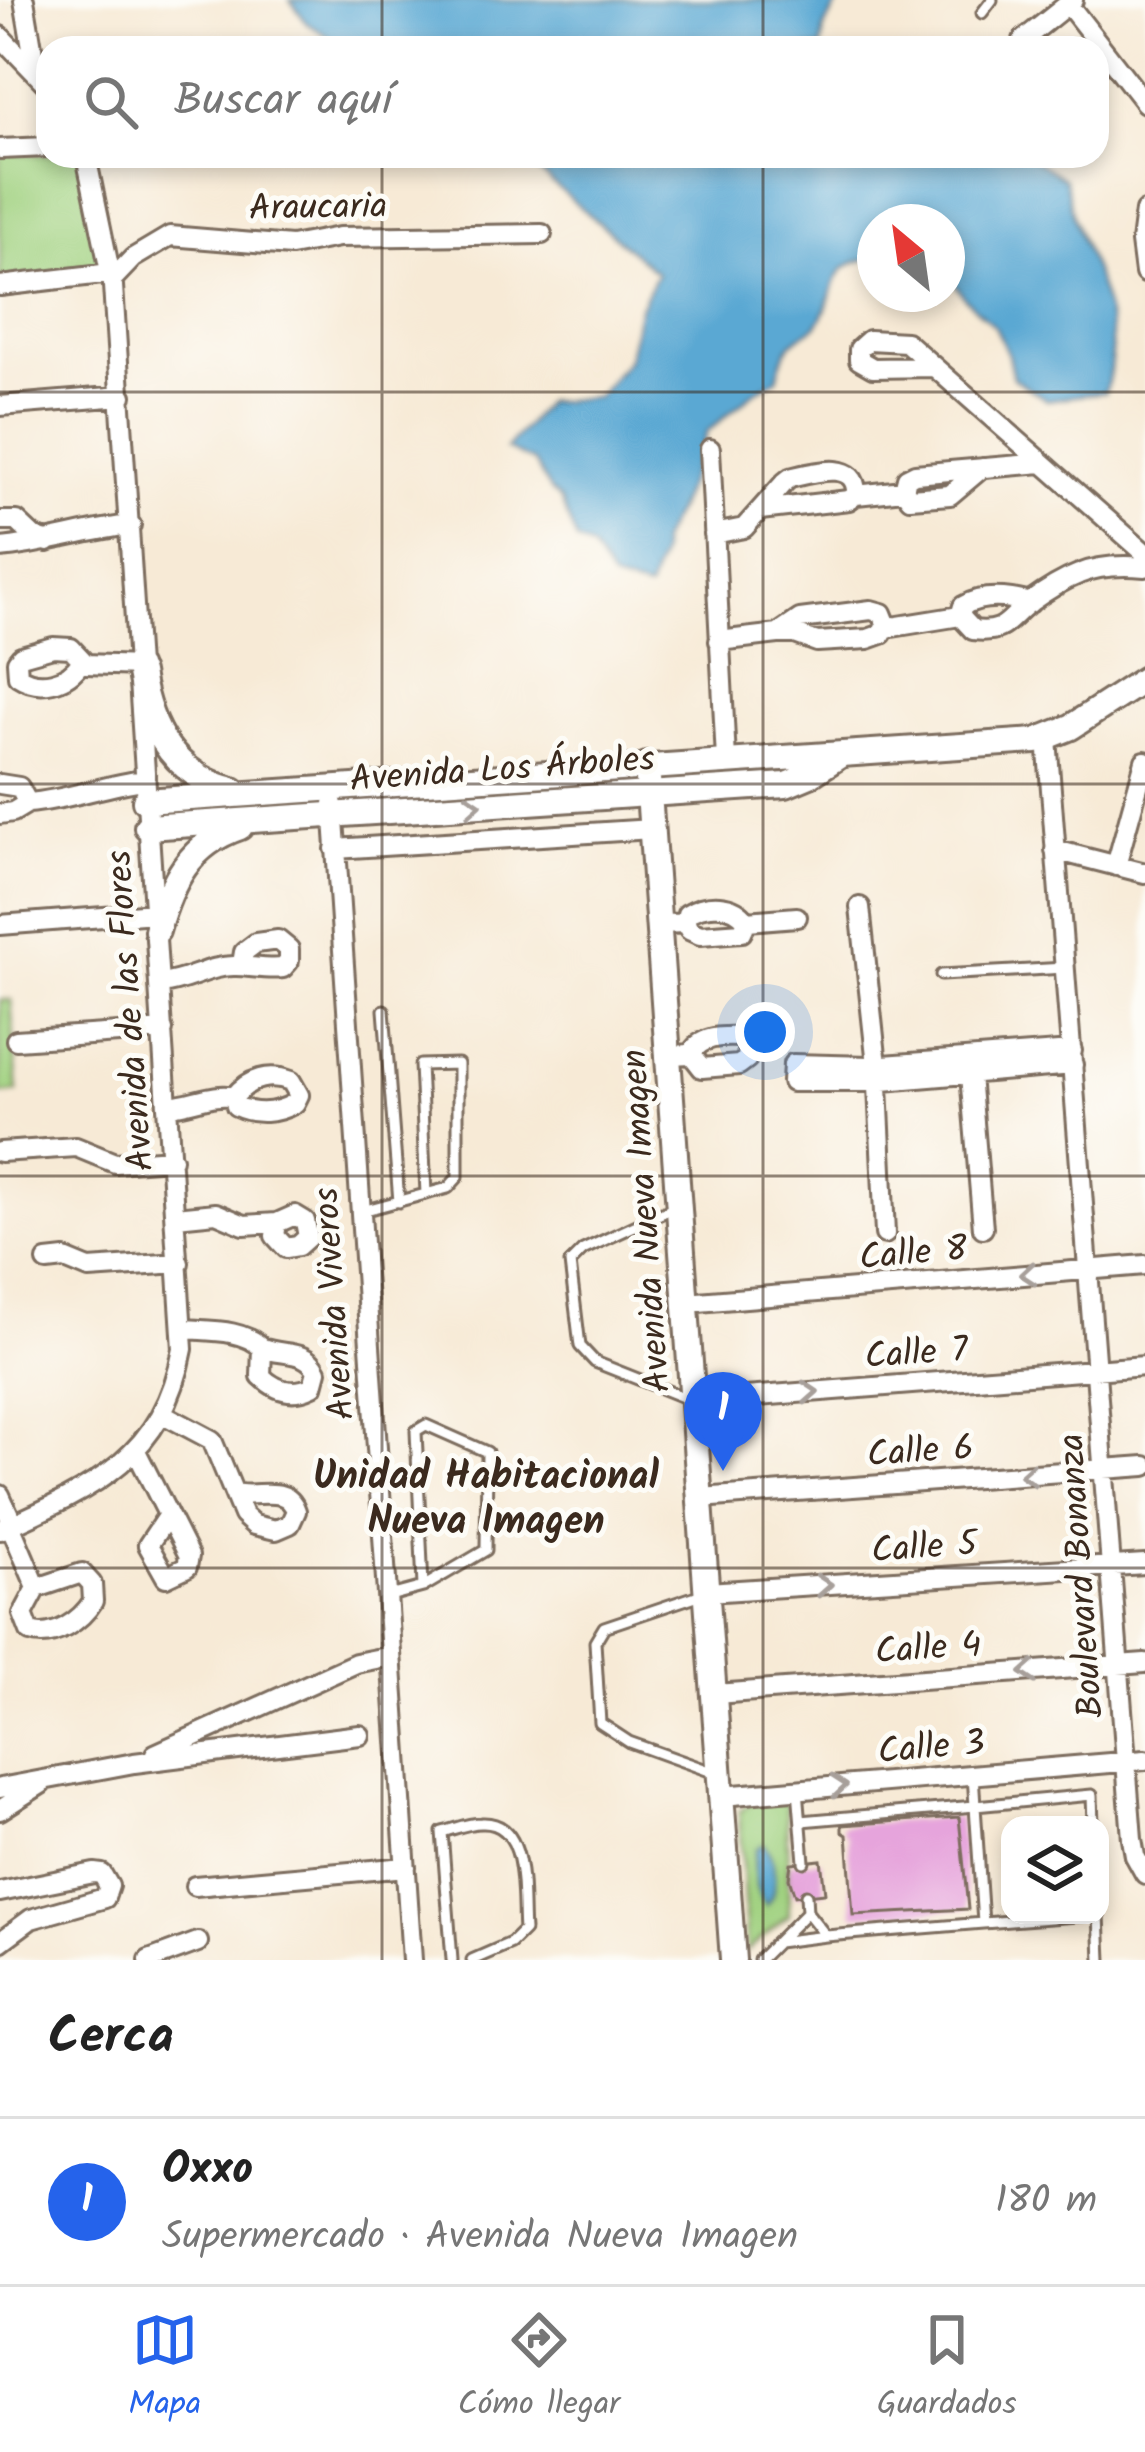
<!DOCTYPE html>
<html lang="es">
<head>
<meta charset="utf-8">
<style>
	body { margin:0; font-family:Kalam,sans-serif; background:#f2f2f2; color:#222 }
	.controls { position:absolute; right:36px; bottom:36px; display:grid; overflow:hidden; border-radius:24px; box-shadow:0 6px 18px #0003 }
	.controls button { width:108px; height:108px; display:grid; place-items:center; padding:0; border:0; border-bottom:3px solid #e0e0e0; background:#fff; color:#222; font:60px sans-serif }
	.compass { position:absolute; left:857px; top:204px; width:108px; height:108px; border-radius:50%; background:#fff; box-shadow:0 6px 18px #0003; rotate:331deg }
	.you { position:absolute; left:765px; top:1032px; width:42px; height:42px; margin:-30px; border:9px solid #fff; border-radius:50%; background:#1a73e8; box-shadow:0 0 0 18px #1a73e833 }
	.badge { display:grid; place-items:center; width:78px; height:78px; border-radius:50%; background:#2563eb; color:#fff; font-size:39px; font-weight:700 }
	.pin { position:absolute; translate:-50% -99px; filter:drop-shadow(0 3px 6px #0008) }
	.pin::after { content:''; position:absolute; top:63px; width:42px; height:36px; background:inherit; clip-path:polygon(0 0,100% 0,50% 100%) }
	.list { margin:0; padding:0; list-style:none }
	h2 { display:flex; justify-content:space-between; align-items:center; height:156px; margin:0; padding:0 48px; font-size:51px }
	h2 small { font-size:39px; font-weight:400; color:#767676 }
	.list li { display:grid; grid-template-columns:78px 1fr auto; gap:36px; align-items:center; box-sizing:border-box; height:168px; padding:0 48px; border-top:3px solid #e0e0e0 }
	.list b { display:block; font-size:45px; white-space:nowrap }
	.list p { margin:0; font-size:39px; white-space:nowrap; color:#767676 }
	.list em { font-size:39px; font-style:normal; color:#767676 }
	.icon { flex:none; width:66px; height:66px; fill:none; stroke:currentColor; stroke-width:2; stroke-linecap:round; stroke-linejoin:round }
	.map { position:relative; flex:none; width:1145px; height:1960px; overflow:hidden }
	.search { position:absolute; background:#fff; box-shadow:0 6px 18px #0003; left:36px; right:36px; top:36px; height:132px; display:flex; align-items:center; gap:30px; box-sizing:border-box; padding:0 42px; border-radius:36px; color:#767676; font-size:45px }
	.sheet { height:324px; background:#fff }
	nav { display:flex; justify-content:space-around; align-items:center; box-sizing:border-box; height:168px; border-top:3px solid #e0e0e0; background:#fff; font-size:33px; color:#767676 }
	nav a { display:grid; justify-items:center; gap:6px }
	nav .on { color:#2563eb }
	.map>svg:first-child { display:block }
	.green { fill:#a0d180; stroke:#6e7e4f; stroke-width:3 }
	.water { fill:#5aa8d3; stroke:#4a6978; stroke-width:3 }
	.building { fill:#e6a4dc }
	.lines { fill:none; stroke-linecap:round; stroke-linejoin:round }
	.service-casing { stroke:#7d6d5e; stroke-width:15 }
	.minor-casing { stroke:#7d6d5e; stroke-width:24 }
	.tertiary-casing { stroke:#7d6d5e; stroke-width:30 }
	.service { stroke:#fff; stroke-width:9 }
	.minor { stroke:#fff; stroke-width:18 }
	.tertiary { stroke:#fff; stroke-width:24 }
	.oneway { stroke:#a79f9a }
	.grid { fill:none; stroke:#3b2a1e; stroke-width:3; stroke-opacity:0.55 }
	.labels { text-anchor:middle; stroke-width:10; stroke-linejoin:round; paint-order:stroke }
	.street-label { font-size:36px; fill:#3b2a1e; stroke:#fdfcf7 }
	.neighbourhood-label { font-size:39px; font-weight:bold; fill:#3b2a1e; stroke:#fdfcf7 }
</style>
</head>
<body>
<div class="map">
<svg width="1145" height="1960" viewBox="0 0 1145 1960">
	<rect width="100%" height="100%" fill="#fdfcf7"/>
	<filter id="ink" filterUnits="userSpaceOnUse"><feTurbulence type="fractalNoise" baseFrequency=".00833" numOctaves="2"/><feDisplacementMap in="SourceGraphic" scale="24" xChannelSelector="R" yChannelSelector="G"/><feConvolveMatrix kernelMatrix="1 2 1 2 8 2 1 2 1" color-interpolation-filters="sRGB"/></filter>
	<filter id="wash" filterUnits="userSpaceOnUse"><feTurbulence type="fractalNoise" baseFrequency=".004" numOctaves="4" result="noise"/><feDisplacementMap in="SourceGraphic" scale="48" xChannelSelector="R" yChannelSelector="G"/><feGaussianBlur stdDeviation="2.7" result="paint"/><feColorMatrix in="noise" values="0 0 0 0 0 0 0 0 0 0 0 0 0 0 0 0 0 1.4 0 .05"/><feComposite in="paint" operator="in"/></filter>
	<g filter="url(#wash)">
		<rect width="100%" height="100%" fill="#f7ead6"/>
		<!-- green -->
		<path class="green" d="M0,153L83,156L111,273L0,289Z
			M0,1000H11L18,1092L0,1094Z
			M786,1800L789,1915L747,1951L739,1812L751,1802Z"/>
		<!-- water -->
		<path class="water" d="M290,0H840L824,28L821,48H346L307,23Z
			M521,156H1028L1064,179C1068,191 1069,203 1073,216C1093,276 1126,326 1105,392L1047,400L1013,378L1008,355L996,328L964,297L947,272V222H875V259C824,260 840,296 816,326C814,328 802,335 799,337C784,348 781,362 777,379L753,393L707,432L681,501L660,542V556L648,590L612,580L592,549L577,541L560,499L551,492L534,462L506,449L546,402L597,397L628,359L640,307L657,273Z
			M763,1844C776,1858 779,1891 766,1905C753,1892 753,1866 756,1849Z"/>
		<g id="blocks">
			<!-- building -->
			<path class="building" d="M959,1817L968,1909L853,1915L847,1835L842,1832V1825Z
				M821,1860L825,1893L795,1896L789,1878L791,1863Z"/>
		</g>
	</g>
	<g filter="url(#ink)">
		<use href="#blocks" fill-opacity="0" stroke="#7d6d5e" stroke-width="3"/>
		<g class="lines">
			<defs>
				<path id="service" d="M982,13L992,0
					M941,975L1065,968
					M384,1010L399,1202
					M675,1207L583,1250L570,1263L580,1346L595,1362L688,1399
					M362,1211L448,1188L458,1177V1064L420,1065L426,1194
					M705,1593L604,1627L595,1642L600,1723L629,1742L715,1773
					M386,1597L423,1587L486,1550L487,1452L426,1425L416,1431L423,1587
					M973,1774L975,1806L1092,1795L1093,1825
					M798,1789L804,1862
					M801,1821L975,1806L983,1923L826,1936L807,1912
					M1099,1915L1101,1960
					M983,1923L1092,1915
					M777,1942L826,1936
					M452,1960L442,1832C454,1829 468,1823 481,1823C530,1820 521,1898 524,1930L511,1943L472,1960
					M759,1960L807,1912L806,1895"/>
				<path id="minor" d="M24,0L36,71
					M1068,4L1145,103
					M0,36L48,86
					M1023,40L1073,0
					M0,149L48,147
					M1145,211L1141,242L1145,273
					M112,280L133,258L170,236L291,246L339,237L542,234
					M0,286L111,273
					M934,367L873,368L859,360V349L869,340L906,342L1145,553
					M0,406L122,396
					M710,449L726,760
					M982,468L950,495L910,498L904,490L907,478L915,474L1042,463
					M856,495L904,490
					M0,521H17L33,536L48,542
					M714,534L744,528L785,482L790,478C814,472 858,459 856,495L849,500L760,510
					M0,548C45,544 86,530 131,525
					M1030,603C1008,597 983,594 963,606L960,616L973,630C1007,634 1006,620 1029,603C1044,592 1061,581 1079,574C1100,565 1123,565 1145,567
					M886,628L960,616
					M719,641L778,634H795L817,642L868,639L882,634L886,623L882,613L871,610L800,619L778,634
					M81,662C68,683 39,690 18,676L17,661L21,656L53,647L71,648L86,664L140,666
					M1047,738L1132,1839L1135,1856L1145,1874
					M0,784L19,787L28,803C68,800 104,785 144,780
					M333,804L412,1960
					M0,814L13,812L28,803
					M335,849L652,829
					M1055,850L1145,873
					M1116,866L1145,761
					M860,907L877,1065L885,1234
					M686,923L689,930L700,935L742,932L747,921
					M659,924L686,923L687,914C706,902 734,902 747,921L797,917
					M0,925L155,913
					M160,984C188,982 209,965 236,966C250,966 266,970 283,968L289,961V949L278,940L256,943L244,952L242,964
					M16,1040L163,1030
					M1072,1051L870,1066L793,1064L792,1082H871L1073,1065
					M670,1055L691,1054C700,1036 722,1036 740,1037L748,1045L747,1059L739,1065L702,1068L691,1054
					M970,1075L983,1228
					M169,1106C192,1104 215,1092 234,1097L236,1106C255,1115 276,1114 295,1103L299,1095L291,1081C269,1073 249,1078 234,1097
					M0,1152L76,1147L115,1163L172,1159
					M176,1217L216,1213L244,1225L277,1223L295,1215L305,1221L308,1237L298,1246L286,1248L275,1236L277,1223
					M47,1261L65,1259L89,1269L179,1263
					M686,1303L1145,1265
					M183,1329C209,1331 244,1329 262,1348L261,1376C276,1391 293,1396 313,1386L317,1371C306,1349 283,1356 262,1348
					M693,1401L1145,1366
					M163,1414L212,1440L243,1515L254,1525L276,1530L290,1524L296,1511C287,1483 257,1499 234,1493
					M136,1451L189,1556L187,1567L166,1577L148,1545L168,1515
					M0,1495L13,1524
					M700,1498L1145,1466
					M10,1525L37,1588L23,1614L30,1632C53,1640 81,1621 93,1601L92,1584L82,1573L37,1588
					M0,1530C93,1488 163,1458 183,1349L113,286L86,156
					M707,1592L1145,1564
					M715,1694L1145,1663
					M155,1754L356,1663L391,1656
					M0,1788L134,1763L360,1735
					M722,1796L1145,1760
					M0,1810L41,1784
					M195,1886L406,1867
					M0,1892L94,1873L102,1874L109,1886L105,1898L31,1919L0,1942
					M149,1960L198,1942"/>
				<path id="tertiary" d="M140,673C149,729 174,776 233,790
					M647,765L733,1960
					M145,801L1036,741L1071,727L1145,679
					M147,827L786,785L810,775L842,754
					M157,931C171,882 189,844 240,827"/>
			</defs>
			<!-- service casing -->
			<use href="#service" class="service-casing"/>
			<!-- minor casing -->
			<use href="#minor" class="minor-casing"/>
			<!-- tertiary casing -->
			<use href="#tertiary" class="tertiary-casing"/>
			<!-- service -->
			<use href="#service" class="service"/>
			<!-- minor -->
			<use href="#minor" class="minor"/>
			<!-- tertiary -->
			<use href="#tertiary" class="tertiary"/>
		</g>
		<!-- one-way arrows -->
		<defs><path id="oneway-chevron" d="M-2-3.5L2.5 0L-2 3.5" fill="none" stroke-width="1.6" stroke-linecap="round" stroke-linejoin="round" transform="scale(3)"/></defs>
		<g class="oneway">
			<use href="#oneway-chevron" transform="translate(473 805) rotate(-4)"/>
			<use href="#oneway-chevron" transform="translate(1028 1274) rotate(175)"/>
			<use href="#oneway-chevron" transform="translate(810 1392) rotate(-4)"/>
			<use href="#oneway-chevron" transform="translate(1028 1475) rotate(176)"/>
			<use href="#oneway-chevron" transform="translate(824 1585) rotate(-4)"/>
			<use href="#oneway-chevron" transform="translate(1028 1672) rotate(176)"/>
			<use href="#oneway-chevron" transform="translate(839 1786) rotate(-5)"/>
		</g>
	</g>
	<!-- grid -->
	<path class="grid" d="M382,0V48M763,0V48M382,156V1960M763,156V1960M0,392H1145M0,784H1145M0,1176H1145M0,1568H1145"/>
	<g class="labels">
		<!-- street labels -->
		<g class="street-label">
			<text transform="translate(318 205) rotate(-1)" y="13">Araucaria</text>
			<text transform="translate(502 767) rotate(-4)" y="13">Avenida Los Árboles</text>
			<text transform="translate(128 1011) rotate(-94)" y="13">Avenida de las Flores</text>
			<text transform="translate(644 1221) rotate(-94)" y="13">Avenida Nueva Imagen</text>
			<text transform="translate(913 1251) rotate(-5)" y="13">Calle 8</text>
			<text transform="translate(332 1304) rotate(-94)" y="13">Avenida Viveros</text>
			<text transform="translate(916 1351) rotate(-4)" y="13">Calle 7</text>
			<text transform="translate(920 1449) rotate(-4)" y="13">Calle 6</text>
			<text transform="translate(924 1545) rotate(-4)" y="13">Calle 5</text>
			<text transform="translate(1079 1576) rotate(-94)" y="13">Boulevard Bonanza</text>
			<text transform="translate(928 1646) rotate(-4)" y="13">Calle 4</text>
			<text transform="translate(931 1745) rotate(-5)" y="13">Calle 3</text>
		</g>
		<!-- neighbourhood labels -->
		<g class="neighbourhood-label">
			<text x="486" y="1488">Unidad Habitacional<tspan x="486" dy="45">Nueva Imagen</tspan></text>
		</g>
	</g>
</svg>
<div class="controls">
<button><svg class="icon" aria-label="layers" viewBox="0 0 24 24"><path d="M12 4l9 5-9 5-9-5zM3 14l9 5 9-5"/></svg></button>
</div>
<svg class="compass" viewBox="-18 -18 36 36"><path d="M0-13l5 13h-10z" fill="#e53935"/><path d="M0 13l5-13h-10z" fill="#767676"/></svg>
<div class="you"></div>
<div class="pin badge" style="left:723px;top:1471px">1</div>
<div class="search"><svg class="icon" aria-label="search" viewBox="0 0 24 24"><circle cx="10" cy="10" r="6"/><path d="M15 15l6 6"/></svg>Buscar aquí</div>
</div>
<section class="sheet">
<h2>Cerca<small></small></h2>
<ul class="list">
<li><span class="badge">1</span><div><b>Oxxo</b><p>Supermercado · Avenida Nueva Imagen</p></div><em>180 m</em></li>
</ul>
</section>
<nav>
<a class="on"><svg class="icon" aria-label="map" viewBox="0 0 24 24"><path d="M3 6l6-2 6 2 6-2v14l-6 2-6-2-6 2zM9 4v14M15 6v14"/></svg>Mapa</a>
<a><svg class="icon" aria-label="directions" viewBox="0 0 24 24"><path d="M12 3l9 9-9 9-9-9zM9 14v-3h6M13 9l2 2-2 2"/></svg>Cómo llegar</a>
<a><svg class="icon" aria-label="saved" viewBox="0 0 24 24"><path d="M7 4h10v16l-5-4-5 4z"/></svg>Guardados</a>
</nav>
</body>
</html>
